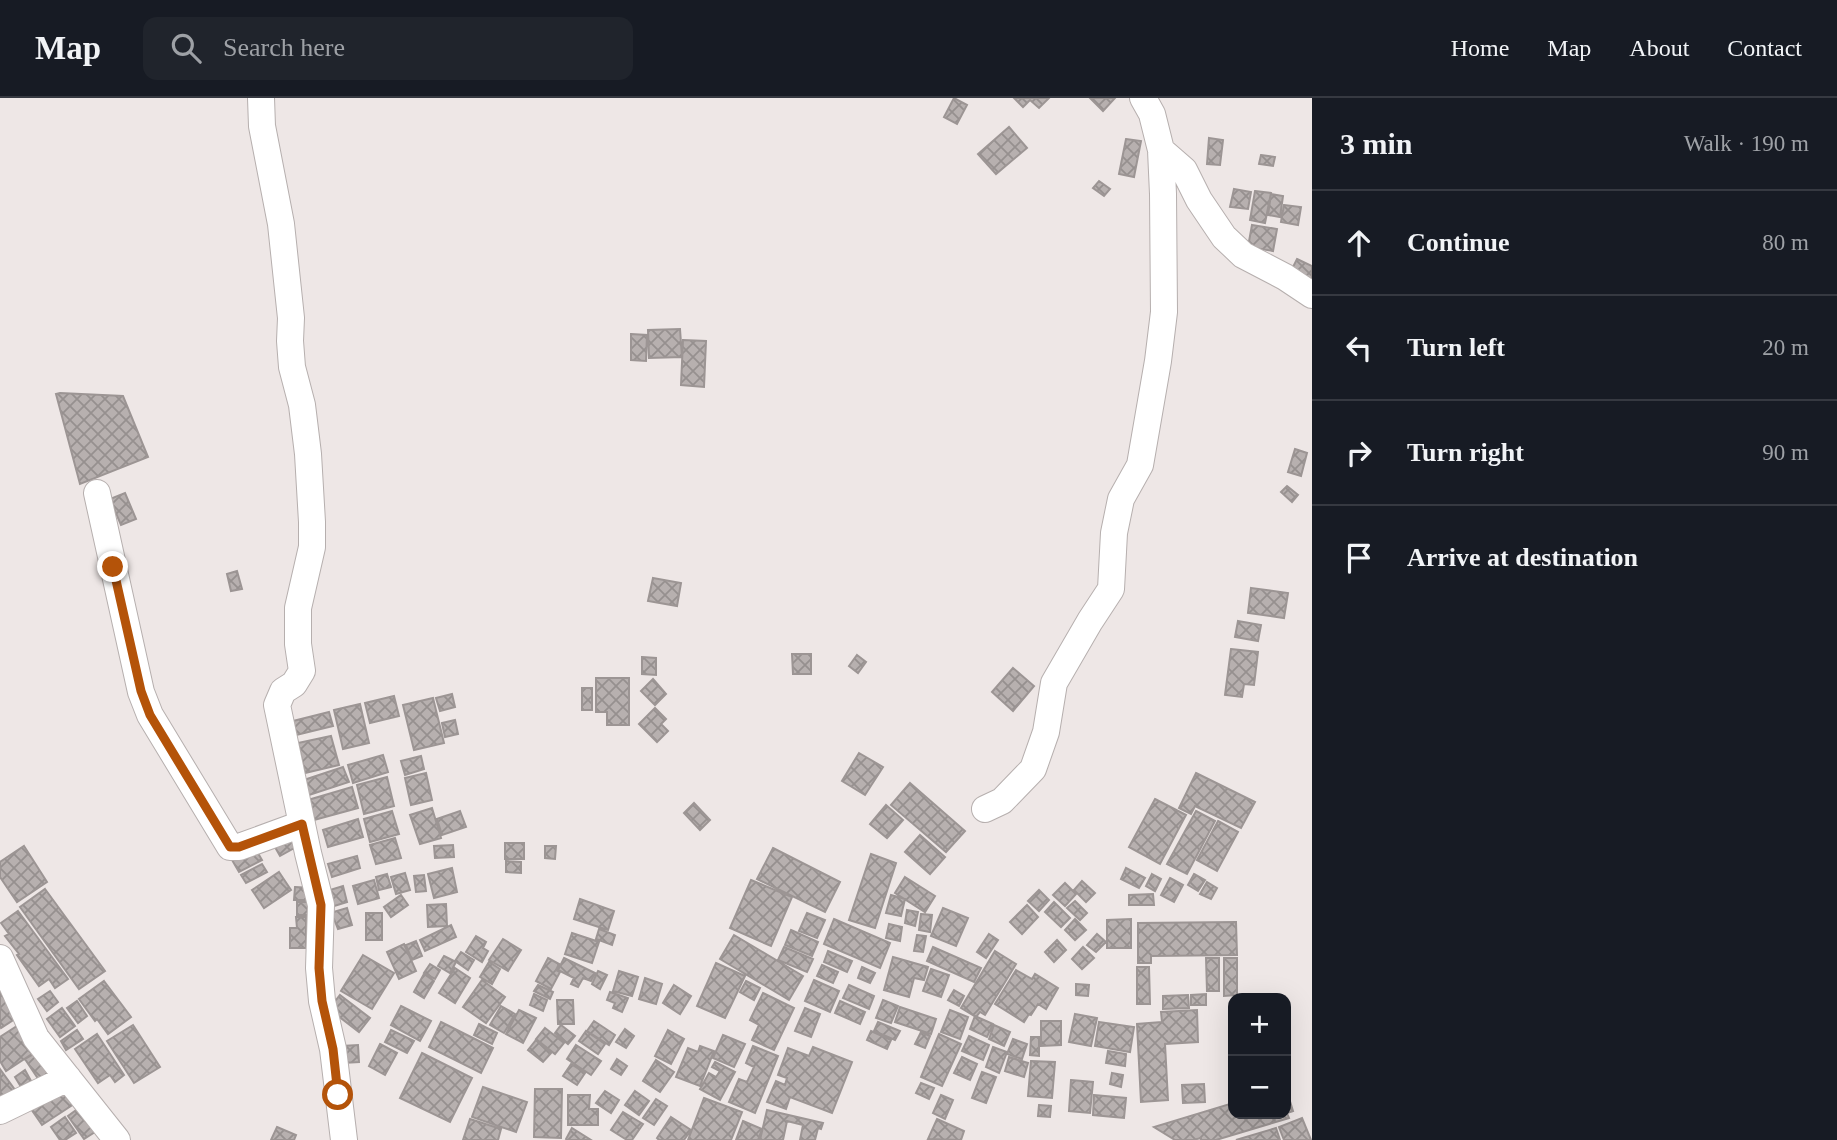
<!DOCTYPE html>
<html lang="en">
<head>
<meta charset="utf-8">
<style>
	body { margin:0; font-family:Georgia,serif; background:#20242c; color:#f1f3f6 }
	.controls { position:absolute; right:21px; bottom:21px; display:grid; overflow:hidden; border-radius:14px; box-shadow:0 7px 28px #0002 }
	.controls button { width:63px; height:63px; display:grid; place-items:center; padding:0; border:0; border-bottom:2px solid #363941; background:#171b24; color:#f1f3f6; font:35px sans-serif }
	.stop { position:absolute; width:21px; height:21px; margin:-16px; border:5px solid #b45309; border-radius:50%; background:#fff }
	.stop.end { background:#b45309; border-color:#fff; box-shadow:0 2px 7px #0008 }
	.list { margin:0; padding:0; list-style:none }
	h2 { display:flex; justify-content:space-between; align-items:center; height:91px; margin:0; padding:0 28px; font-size:30px }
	h2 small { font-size:23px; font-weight:400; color:#9ea1a6 }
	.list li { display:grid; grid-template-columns:46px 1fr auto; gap:21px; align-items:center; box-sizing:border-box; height:105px; padding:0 28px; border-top:2px solid #363941 }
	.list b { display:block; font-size:26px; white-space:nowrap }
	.list em { font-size:23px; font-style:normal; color:#9ea1a6 }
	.icon { flex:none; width:38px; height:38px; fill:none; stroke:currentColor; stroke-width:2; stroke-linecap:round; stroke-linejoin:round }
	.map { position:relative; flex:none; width:1312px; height:1042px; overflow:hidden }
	header { display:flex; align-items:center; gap:42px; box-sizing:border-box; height:98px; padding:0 35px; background:#171b24; border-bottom:2px solid #363941 }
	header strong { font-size:33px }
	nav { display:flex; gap:38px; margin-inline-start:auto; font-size:24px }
	.search { width:490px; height:63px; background:#20242c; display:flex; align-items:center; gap:18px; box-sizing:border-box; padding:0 24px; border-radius:14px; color:#9ea1a6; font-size:26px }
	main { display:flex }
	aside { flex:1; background:#171b24 }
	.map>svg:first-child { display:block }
	.building { fill:url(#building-cross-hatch); stroke:#9c9594; stroke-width:2 }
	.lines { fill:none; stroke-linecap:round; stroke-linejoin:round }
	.street-casing { stroke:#b6afae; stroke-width:28 }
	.street { stroke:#fff; stroke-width:26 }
	.route { stroke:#b45309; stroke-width:9 }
</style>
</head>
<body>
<header>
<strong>Map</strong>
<div class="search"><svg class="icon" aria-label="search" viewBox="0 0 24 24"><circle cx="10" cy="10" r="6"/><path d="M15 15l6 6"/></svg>Search here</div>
<nav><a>Home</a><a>Map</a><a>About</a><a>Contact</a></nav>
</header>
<main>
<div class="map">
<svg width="1312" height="1042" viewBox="0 0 1312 1042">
	<defs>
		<pattern id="building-cross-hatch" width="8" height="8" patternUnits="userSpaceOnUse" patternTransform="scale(1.75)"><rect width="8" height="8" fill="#b7b0af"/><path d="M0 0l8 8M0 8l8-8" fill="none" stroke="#96908f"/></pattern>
	</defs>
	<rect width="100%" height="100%" fill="#eee7e6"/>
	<!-- building -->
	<path class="building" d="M954,0L967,7L957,26L944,19Z
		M1014,0H1049L1039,10L1030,2L1023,9Z
		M1090,0H1115L1103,13Z
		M1009,29L1027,50L996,76L978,56Z
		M1209,40L1223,42L1220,67L1207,66Z
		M1126,41L1141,43L1134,79L1119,76Z
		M1261,57L1275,59L1273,68L1259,66Z
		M1099,83L1110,91L1104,98L1093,90Z
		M1234,91L1251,94L1248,111L1230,109Z
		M1255,93L1271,95L1265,125L1250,122Z
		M1271,96L1283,98L1280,119L1268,117Z
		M1284,107L1301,109L1298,127L1281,124Z
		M1252,127L1277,131L1273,153L1248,149Z
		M1297,161L1312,168V186L1290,175Z
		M680,231L682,259L649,260L648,232Z
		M631,236L647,237L646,263L631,262Z
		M683,242L706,243L704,289L681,287Z
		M60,295L123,298L148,359L80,386L56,296Z
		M1295,351L1307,355L1301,378L1288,374Z
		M1287,388L1298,397L1292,404L1281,394Z
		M125,395L136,421L121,427L110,401Z
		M237,473L242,491L231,493L227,476Z
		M653,480L681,485L677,508L648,503Z
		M1251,490L1288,495L1284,520L1248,515Z
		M1238,523L1261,527L1258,543L1235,539Z
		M1231,551L1258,554L1254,587L1244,586L1242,599L1225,597Z
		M792,556H811V576H793Z
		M857,557L866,564L858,575L849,568Z
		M642,559L656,560V577L642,576Z
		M1013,570L1034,588L1013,613L992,594Z
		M596,580H629V627H607V614H596Z
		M653,581L666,596L655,607L641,593Z
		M582,590H592V612H582Z
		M452,596L455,609L440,613L436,600Z
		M394,598L399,618L370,625L365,605Z
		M433,600L444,645L414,652L403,607Z
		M360,606L369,645L343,651L334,612Z
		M655,610L666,621L661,626L668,633L657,644L639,626Z
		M329,614L333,628L296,637L293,623Z
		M455,622L458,636L445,639L442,625Z
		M331,638L339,667L305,675L298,645Z
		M859,655L883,669L865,697L842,683Z
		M383,657L388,674L353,685L348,667Z
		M421,658L424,671L405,677L401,663Z
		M343,669L349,684L306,698L301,683Z
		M426,675L432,702L411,707L405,680Z
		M1196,675L1255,704L1241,730L1195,708L1191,716L1179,710Z
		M387,679L394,708L364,716L357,687Z
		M910,685L965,733L946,754L891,707Z
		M352,689L358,710L314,722L308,702Z
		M1155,701L1186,717L1160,766L1129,749Z
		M694,705L710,722L700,732L684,715Z
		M886,707L903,722L887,740L870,726Z
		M432,710L441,740L420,746L410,717Z
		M392,713L399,736L370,744L364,721Z
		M460,713L466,729L442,737L437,721Z
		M1196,713L1215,723L1187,776L1167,766Z
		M358,721L363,739L328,749L323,732Z
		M1218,723L1238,734L1217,773L1197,762Z
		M920,737L945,759L930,776L905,754Z
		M395,740L401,760L376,766L370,747Z
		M271,742L305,744L280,758Z
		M505,745H524V761H505Z
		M453,747L454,759L435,760L434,748Z
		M24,748L47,784L17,804L0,779V764Z
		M545,748H556L555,761L545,760Z
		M255,750L262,762L239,774L232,762Z
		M773,750L840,784L825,814L757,781Z
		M871,756L896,765L875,830L849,822Z
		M357,758L360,770L332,779L328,766Z
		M506,763L521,764V775L506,774Z
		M262,766L267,774L246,785L241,777Z
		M452,770L457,794L434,800L428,776Z
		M1126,770L1145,780L1139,790L1121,781Z
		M279,774L291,792L264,810L252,792Z
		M405,775L410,792L396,796L391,779Z
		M387,776L391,789L379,792L376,779Z
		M1152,776L1161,781L1155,793L1146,788Z
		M1194,776L1205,782L1198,793L1188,787Z
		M424,777L426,793L416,794L414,778Z
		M905,779L935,798L925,814L895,795Z
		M1170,780L1183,787L1174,804L1161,797Z
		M374,782L379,800L358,806L353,788Z
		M751,782L792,799L771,848L730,830Z
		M1082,783L1095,795L1086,804L1074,792Z
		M1207,784L1217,790L1211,801L1200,796Z
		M1065,785L1076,796L1065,808L1053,797Z
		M343,788L347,804L331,809L327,793Z
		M295,789L312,790V802H294Z
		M45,791L105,873L79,891L20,809Z
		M1039,792L1049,802L1039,813L1028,803Z
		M1153,796L1154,807H1129V797Z
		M401,797L408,807L391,819L384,809Z
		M891,797L905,801L901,818L886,815Z
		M580,801L614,813L608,832L574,821Z
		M1075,803L1087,815L1080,822L1067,810Z
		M297,804H308V817H297Z
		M1054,804L1070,820L1061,829L1045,814Z
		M446,806L447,828L428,829L427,807Z
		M1027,807L1038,819L1022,836L1010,824Z
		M347,810L352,827L338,831L334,821L329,823L327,816Z
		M943,810L968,820L956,848L931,838Z
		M907,812L918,814L915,828L905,825Z
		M18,813L68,881L55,890L49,881L39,888L17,857L19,856L5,838L9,836L1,825Z
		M366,815H382V842H366Z
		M807,815L825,822L817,840L799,833Z
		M921,816L932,817L930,834L919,832Z
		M296,819H306V850H290V830H297Z
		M834,821L890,845L880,870L824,846Z
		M1075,821L1086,832L1075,842L1065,832Z
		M1131,821V850H1107V822Z
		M1236,824L1237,857L1151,858V865H1138V825Z
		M889,826L902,829L900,843L886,840Z
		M451,827L456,839L425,853L420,842Z
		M599,831L615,837L612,847L596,841Z
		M791,832L818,844L812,858L785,847Z
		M572,835L599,844L592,865L565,856Z
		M989,836L998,842L986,860L977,854Z
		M1097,836L1106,844L1096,854L1087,847Z
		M734,837L803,878L789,902L720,861Z
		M917,837L926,838L923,854L914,853Z
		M476,838L486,844L483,850L488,853L482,864L466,854Z
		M503,841L521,852L508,873L489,862Z
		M1057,842L1066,852L1054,864L1045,854Z
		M416,843L422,858L412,862L406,847Z
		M404,846L416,873L399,881L387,854Z
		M784,849L813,861L807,874L778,862Z
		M933,849L981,870L974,884L927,863Z
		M1083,849L1094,860L1082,871L1072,861Z
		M828,853L852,863L847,874L824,864Z
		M995,853L1016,866L985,917L980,914L976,919L961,910Z
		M461,854L474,862L468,872L455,863Z
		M363,857L394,875L372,911L341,893Z
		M444,858L456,864L450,875L438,868Z
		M893,859L928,869L924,882L914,880L909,899L884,892Z
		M548,860L559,866L556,872L560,874L551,891L536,883Z
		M564,860L595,875L591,883L583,880L578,889L571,886L574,880L558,872Z
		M1206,860H1219V893H1207Z
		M1224,860H1237V897L1224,898Z
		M489,864L500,871L492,886L480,879Z
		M716,865L745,878L725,920L697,908Z
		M430,866L440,872L435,881L424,875Z
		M822,867L838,874L833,885L817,878Z
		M862,869L875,875L870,885L858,880Z
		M1137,869H1149L1150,906H1137Z
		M455,870L470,880L455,905L439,895Z
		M931,871L949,877L941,899L923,893Z
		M1016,872L1032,881L1035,876L1058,890L1046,911L1038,906L1031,917L1029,916L1024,924L995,906Z
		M598,873L607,877L600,891L592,886Z
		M619,873L638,879L632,898L613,893Z
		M424,876L434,883L424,900L414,894Z
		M645,880L662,886L656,906L639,901Z
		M482,882L505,899L486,925L463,909Z
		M814,882L839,893L830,914L805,903Z
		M0,883L21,917L1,930L0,928Z
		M104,883L131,919L108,936L97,921L95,923L79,901Z
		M746,883L760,890L754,902L740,894Z
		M1076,886L1089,887L1088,898L1076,897Z
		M538,887L553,894L550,901L534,893Z
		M674,887L691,898L680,916L663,905Z
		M849,887L874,898L869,911L843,900Z
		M954,892L964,898L959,908L948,902Z
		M50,893L58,904L47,913L38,901Z
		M610,894L628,900L622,914L613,910L615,905L607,902Z
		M763,895L794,910L774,952L752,942L759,927L750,922Z
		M534,896L547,902L543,913L530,907Z
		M1206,896V907H1191V897Z
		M340,897L370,920L359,934L329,911Z
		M1188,897L1189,910L1163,911V898Z
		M557,902H573L574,926H558Z
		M883,902L898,908L891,925L876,920Z
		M77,903L87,918L78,925L67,910Z
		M840,903L865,914L860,926L835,915Z
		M401,908L431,923L420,943L391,927Z
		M501,908L515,916L504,935L490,927Z
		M900,909L936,921L931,936L895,924Z
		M62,910L75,928L60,939L47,921Z
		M805,910L820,916L811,939L795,933Z
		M519,912L536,920L523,945L506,936Z
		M950,912L968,919L960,941L941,934Z
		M1197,912L1198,944L1165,946L1168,1002L1141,1004L1137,926L1162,924L1161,914Z
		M1075,916L1097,920L1091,948L1069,944Z
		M975,918L993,926L987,939L970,931Z
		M594,923L615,937L609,947L587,933Z
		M1041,923H1061V947L1041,948Z
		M23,924L41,950L6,973L0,963V939Z
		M441,924L493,950L481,975L429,949Z
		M878,924L900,933L895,942L874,933Z
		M1099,924L1134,929L1130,954L1095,948Z
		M479,926L497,935L492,946L474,937Z
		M133,927L160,969L134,985L107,943Z
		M561,927L575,938L568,946L555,935Z
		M994,927L1010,934L1004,948L989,941Z
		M545,930L564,945L555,956L536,941Z
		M625,931L634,938L626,950L616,944Z
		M77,932L83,941L66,952L61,943Z
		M391,932L414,943L407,955L385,944Z
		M668,932L684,941L671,966L655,958Z
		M586,933L605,946L598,956L579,943Z
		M871,933L891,942L887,951L867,942Z
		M921,934L930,938L925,950L915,946Z
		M97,936L124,977L115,984L110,977L98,985L75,951Z
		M939,936L961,946L942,988L921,979Z
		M723,937L745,946L734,969L713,960Z
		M969,938L989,947L983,962L962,953Z
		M1031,939H1039V958L1030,957Z
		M1013,941L1027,946L1022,961L1007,956Z
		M536,942L551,955L543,964L528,952Z
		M380,946L397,955L385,977L369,968Z
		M358,947L359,964L343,965L342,948Z
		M576,947L601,963L591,977L567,961Z
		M700,948L714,953L700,988L676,979L688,950L698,954Z
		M753,948L778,958L755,1015L729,1004L739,981L747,984L754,969L746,965Z
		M813,949L852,964L832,1015L790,999L786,1011L767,1004L776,983L785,987L787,980L778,977L788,950L809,958Z
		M993,949L1007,954L999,975L986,969Z
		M41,952L56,975L41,985L25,961Z
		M1108,953L1126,956L1125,968L1106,965Z
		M422,955L472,980L450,1024L400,1000Z
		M962,959L977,966L970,982L954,975Z
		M1009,959L1028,965L1024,979L1005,973Z
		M617,961L627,968L621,977L611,971Z
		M656,962L674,974L660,994L643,983Z
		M1031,963L1055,964L1052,1000L1028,998Z
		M715,964L735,974L720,1002L700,991L709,975L716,979L720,973L712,969Z
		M571,966L585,975L577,987L563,978Z
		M0,971L18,996L0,1008Z
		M25,972L31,983L21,989L15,979Z
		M982,974L996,979L986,1005L972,1000Z
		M1112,975L1123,977L1121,989L1110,986Z
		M1071,982L1093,984L1090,1015L1069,1013Z
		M921,985L934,990L929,1001L916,995Z
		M1204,986L1205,1004L1183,1005L1182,987Z
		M61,987L74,1006L42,1027L29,1008Z
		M483,989L527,1004L516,1034L472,1019Z
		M1286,990L1293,1013L1287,1015L1289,1020L1216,1042H1201V1040L1193,1042H1175L1154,1029L1233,1005V1016H1286Z
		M535,991H562L561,1040L534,1039Z
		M605,993L619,1002L611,1015L596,1005Z
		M635,993L649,1003L639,1017L625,1007Z
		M568,997H590L589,1011H598V1027H568Z
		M941,997L953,1002L945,1021L933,1015Z
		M1094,997L1126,1000L1124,1020L1093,1017Z
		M704,1000L742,1014L731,1042H688Z
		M656,1001L667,1008L654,1027L643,1020Z
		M1039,1007L1051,1008L1050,1019L1038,1018Z
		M79,1010L95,1034L84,1041L68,1018Z
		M767,1012L823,1025L821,1031L818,1030L815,1042H800L803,1027L787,1023L783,1042H760Z
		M623,1014L643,1026L632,1042H627L611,1032Z
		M65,1019L76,1035L65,1042H60L51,1029Z
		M671,1019L691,1032L684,1042H659L657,1040Z
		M1302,1020L1311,1042H1284L1279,1029Z
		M470,1021L501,1031L498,1042H463Z
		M937,1021L964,1033L961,1042L928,1041Z
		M743,1023L762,1031L758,1042H736Z
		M277,1029L296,1037L294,1042H271Z
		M572,1030L591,1042H567L566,1041Z
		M1276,1030L1280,1042H1236Z"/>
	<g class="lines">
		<defs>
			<path id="street" d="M261,0L262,28L281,126L291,220L290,243L292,269L302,307L308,356L312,424V449L298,510V546L302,573L294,586L283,593L277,607L308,755L321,807L319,870L322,903L333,951L344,1042
				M1161,52L1184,72L1199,102L1224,139L1243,157L1285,179L1312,197
				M97,395L141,594L150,617L230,749H239L302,726
				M985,711L1002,703L1033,671L1046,634L1054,585L1090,523L1111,491L1114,435L1121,401L1140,367L1158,263L1164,214L1163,96L1161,52L1152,16L1143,0
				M0,860L36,940L117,1042
				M0,1013L68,980"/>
		</defs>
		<!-- street casing -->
		<use href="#street" class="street-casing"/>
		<!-- street -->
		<use href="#street" class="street"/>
	</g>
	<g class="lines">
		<!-- route -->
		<path class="route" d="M113,469L141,593L150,617L230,749H239L302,726L321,807L319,870L322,903L333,951L338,997"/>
	</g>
</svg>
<div class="controls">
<button>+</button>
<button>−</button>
</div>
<div class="stop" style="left:338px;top:997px"></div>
<div class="stop end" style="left:113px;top:469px"></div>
</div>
<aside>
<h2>3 min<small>Walk · 190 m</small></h2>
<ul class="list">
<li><svg class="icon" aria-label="ahead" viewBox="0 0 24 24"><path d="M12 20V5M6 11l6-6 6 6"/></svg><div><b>Continue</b></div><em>80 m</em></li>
<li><svg class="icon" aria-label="left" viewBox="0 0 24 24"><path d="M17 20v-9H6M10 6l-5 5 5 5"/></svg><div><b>Turn left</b></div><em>20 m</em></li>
<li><svg class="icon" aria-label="right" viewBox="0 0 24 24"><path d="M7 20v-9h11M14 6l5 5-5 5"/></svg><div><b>Turn right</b></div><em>90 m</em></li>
<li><svg class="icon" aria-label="arrive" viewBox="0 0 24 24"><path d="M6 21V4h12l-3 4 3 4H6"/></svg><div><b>Arrive at destination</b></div></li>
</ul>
</aside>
</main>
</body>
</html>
